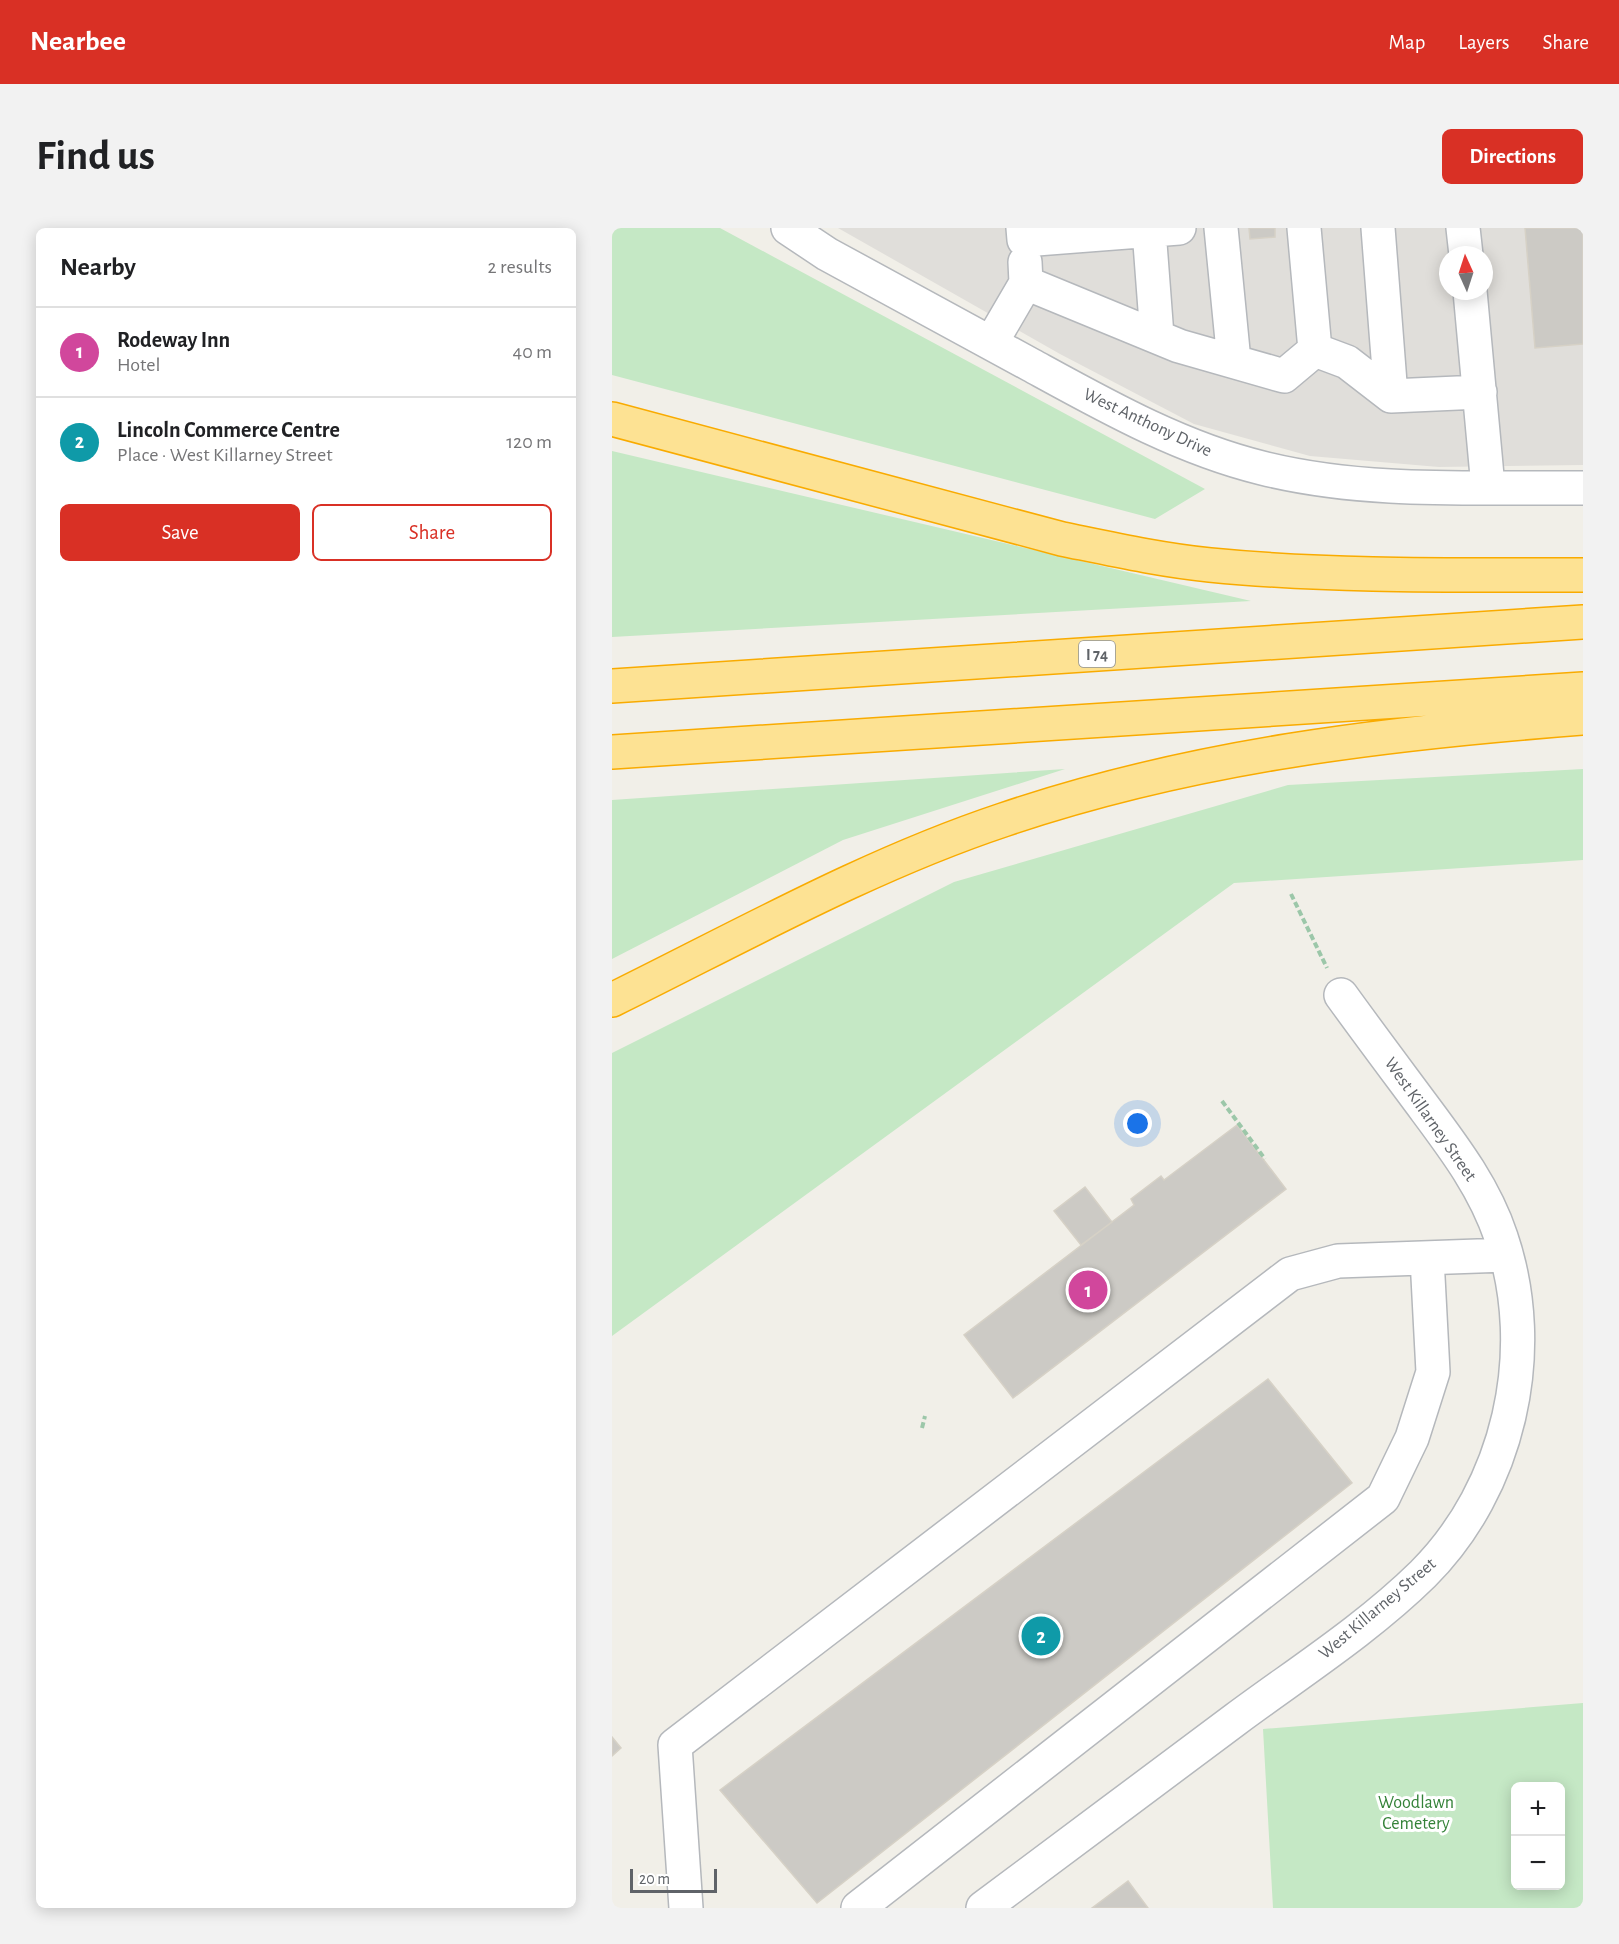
<!DOCTYPE html>
<html lang="en">
<head>
<meta charset="utf-8">
<style>
	body { margin:0; font-family:"Alegreya Sans",sans-serif; background:#f2f2f2; color:#202124 }
	.controls { position:absolute; right:18px; bottom:18px; display:grid; overflow:hidden; border-radius:9px; box-shadow:0 3px 15px #0003 }
	.controls button { width:54px; height:54px; display:grid; place-items:center; padding:0; border:0; border-bottom:2px solid #e0e0e0; background:#fff; color:#202124; font:30px sans-serif }
	.compass { position:absolute; left:827px; top:18px; width:54px; height:54px; border-radius:50%; background:#fff; box-shadow:0 3px 15px #0003; rotate:357deg }
	.scale { position:absolute; left:18px; bottom:15px; width:87px; box-sizing:border-box; padding-left:6px; border:3px solid #5f6368; border-top:0; font-size:16px; line-height:21px; white-space:nowrap; color:#5f6368; -webkit-text-stroke:4px #fff; paint-order:stroke }
	.you { position:absolute; left:526px; top:896px; width:21px; height:21px; margin:-15px; border:4px solid #fff; border-radius:50%; background:#1a73e8; box-shadow:0 0 0 9px #1a73e833 }
	.badge { display:grid; place-items:center; width:39px; height:39px; border-radius:50%; background:#d93025; color:#fff; font-size:20px; font-weight:700 }
	.pin { position:absolute; translate:-50% -50%; border:3px solid #fff; box-shadow:0 2px 6px #0006 }
	.list { margin:0; padding:0; list-style:none }
	h2 { display:flex; justify-content:space-between; align-items:center; height:78px; margin:0; padding:0 24px; font-size:26px }
	h2 small { font-size:20px; font-weight:400; color:#757577 }
	.list li { display:grid; grid-template-columns:39px 1fr auto; gap:18px; align-items:center; box-sizing:border-box; height:90px; padding:0 24px; border-top:2px solid #e0e0e0 }
	.list b { display:block; font-size:22px; white-space:nowrap }
	.list p { margin:0; font-size:20px; white-space:nowrap; color:#757577 }
	.list em { font-size:20px; font-style:normal; color:#757577 }
	.actions { display:flex; gap:12px; padding:18px 24px }
	.actions a { flex:1; padding:14px 0; border:2px solid #d93025; border-radius:9px; text-align:center; font-size:21px; color:#d93025 }
	.actions .main { background:#d93025; color:#fff }
	.map { position:relative; flex:none; width:971px; height:1680px; overflow:hidden; border-radius:9px }
	header { display:flex; align-items:center; gap:36px; box-sizing:border-box; height:84px; padding:0 30px; background:#d93025; color:#fff }
	header strong { font-size:28px }
	nav { display:flex; gap:33px; margin-inline-start:auto; font-size:21px }
	.intro { display:flex; align-items:center; justify-content:space-between; box-sizing:border-box; height:144px; padding:0 36px }
	h1 { margin:0; font-size:42px }
	.button { padding:15px 27px; border-radius:9px; background:#d93025; color:#fff; font-size:21px; font-weight:700 }
	main { display:flex; gap:36px; padding:0 36px }
	aside { flex:1; background:#fff; border-radius:9px; box-shadow:0 3px 15px #0003 }
	.map>svg:first-child { display:block }
	.industrial { fill:#e0deda; fill-rule:evenodd }
	.green { fill:#c5e8c5; fill-rule:evenodd }
	.building { fill:#cccac5; stroke:#d6d1c6; stroke-width:1.5 }
	.lines { fill:none; stroke-linecap:round; stroke-linejoin:round }
	.minor-casing { stroke:#b5b8bc; stroke-width:36 }
	.highway-casing { stroke:#f9ab00; stroke-width:36 }
	.path { stroke:#9cc7a9; stroke-width:4; stroke-dasharray:6 3; stroke-linecap:butt }
	.minor { stroke:#fff; stroke-width:33 }
	.highway { stroke:#fde293; stroke-width:33 }
	.labels { text-anchor:middle; stroke-width:6; stroke-linejoin:round; paint-order:stroke }
	.shield { fill:#fff; stroke:#8f9295; stroke-width:1.5 }
	.shield-label { font-size:16px; font-weight:bold; fill:#5f6368 }
	.street-label { font-size:18px; fill:#5f6368; stroke:#fff }
	.park-label { font-size:18px; fill:#348238; stroke:#fff }
</style>
</head>
<body>
<header>
<strong>Nearbee</strong>
<nav><a>Map</a><a>Layers</a><a>Share</a></nav>
</header>
<div class="intro"><h1>Find us</h1><a class="button">Directions</a></div>
<main>
<aside>
<h2>Nearby<small>2 results</small></h2>
<ul class="list">
<li><span class="badge" style="background:#d1479c">1</span><div><b>Rodeway Inn</b><p>Hotel</p></div><em>40 m</em></li>
<li><span class="badge" style="background:#0f9aa8">2</span><div><b>Lincoln Commerce Centre</b><p>Place · West Killarney Street</p></div><em>120 m</em></li>
</ul>
<div class="actions"><a class="main">Save</a><a>Share</a></div>
</aside>
<div class="map">
<svg width="971" height="1680" viewBox="0 0 971 1680">
	<rect width="100%" height="100%" fill="#f1efe8"/>
	<!-- industrial -->
	<path class="industrial" d="M226,0H971V237L827,239L698,228L582,196L448,126ZM836,27H872V63H836Z"/>
	<!-- green -->
	<path class="green" d="M0,0H108L593,261L543,291L0,147Z
		M0,223L639,373L0,409Z
		M453,541L231,612L0,731V572Z
		M971,541V632L622,655L0,1108V825L342,654L676,557Z
		M971,1475V1680H661L651,1501ZM903,1558H948V1658H903Z"/>
	<!-- building -->
	<path class="building" d="M637,0H663V9L638,11Z
		M913,0H971V116L923,120Z
		M625,897L674,961L401,1170L352,1107L522,977L519,971L549,948L552,952Z
		M473,959L500,994L469,1017L442,983Z
		M656,1151L740,1255L205,1675L108,1562Z
		M0,1509L9,1520L0,1528Z
		M516,1653L536,1680H480Z"/>
	<g class="lines">
		<defs>
			<path id="minor" d="M176,0L215,26C283,63 351,100 419,137C492,177 568,220 650,240C754,266 865,259 971,260
				M411,0L412,12L567,0
				M609,0L622,133
				M692,0L703,122
				M766,0L779,168
				M851,0L854,27
				M537,2L545,108
				M414,55L567,118L672,148L703,122L735,134L779,168L868,164
				M858,63L876,259
				M379,115L414,55L413,34
				M74,1680L63,1517L678,1046L726,1033L894,1027
				M246,1680L771,1270L800,1210L821,1144L815,1030
				M371,1680C455,1617 540,1554 624,1491C686,1445 755,1401 811,1346C897,1260 928,1124 889,1009C872,958 840,917 808,874C782,839 755,803 729,767"/>
			<path id="highway" d="M0,191L450,311C499,321 548,332 598,337C721,349 847,347 971,347
				M0,458L971,394
				M0,524L971,461
				M0,772C128,709 256,637 391,592C579,528 774,505 971,490"/>
		</defs>
		<!-- minor casing -->
		<use href="#minor" class="minor-casing"/>
		<!-- highway casing -->
		<use href="#highway" class="highway-casing"/>
		<!-- path -->
		<path class="path" d="M679,666L715,740
			M610,873L653,931
			M310,1200L313,1188"/>
		<!-- minor -->
		<use href="#minor" class="minor"/>
		<!-- highway -->
		<use href="#highway" class="highway"/>
	</g>
	<g class="labels">
		<!-- shield labels -->
		<rect class="shield" x="467" y="413" width="36" height="26" rx="4.5"/>
		<g class="shield-label">
			<text x="485" y="432">I 74</text>
		</g>
		<!-- street labels -->
		<g class="street-label">
			<text transform="translate(536 194) rotate(25)" y="6">West Anthony Drive</text>
			<text transform="translate(819 891) rotate(55)" y="6">West Killarney Street</text>
			<text transform="translate(765 1380) rotate(-40)" y="6">West Killarney Street</text>
		</g>
		<!-- park labels -->
		<g class="park-label">
			<text x="804" y="1580">Woodlawn<tspan x="804" dy="21">Cemetery</tspan></text>
		</g>
	</g>
</svg>
<div class="controls">
<button>+</button>
<button>−</button>
</div>
<svg class="compass" viewBox="-18 -18 36 36"><path d="M0-13l5 13h-10z" fill="#e53935"/><path d="M0 13l5-13h-10z" fill="#757577"/></svg>
<div class="scale">20 m</div>
<div class="you"></div>
<div class="pin badge" style="left:476px;top:1062px;background:#d1479c">1</div>
<div class="pin badge" style="left:429px;top:1408px;background:#0f9aa8">2</div>
</div>
</main>
</body>
</html>
